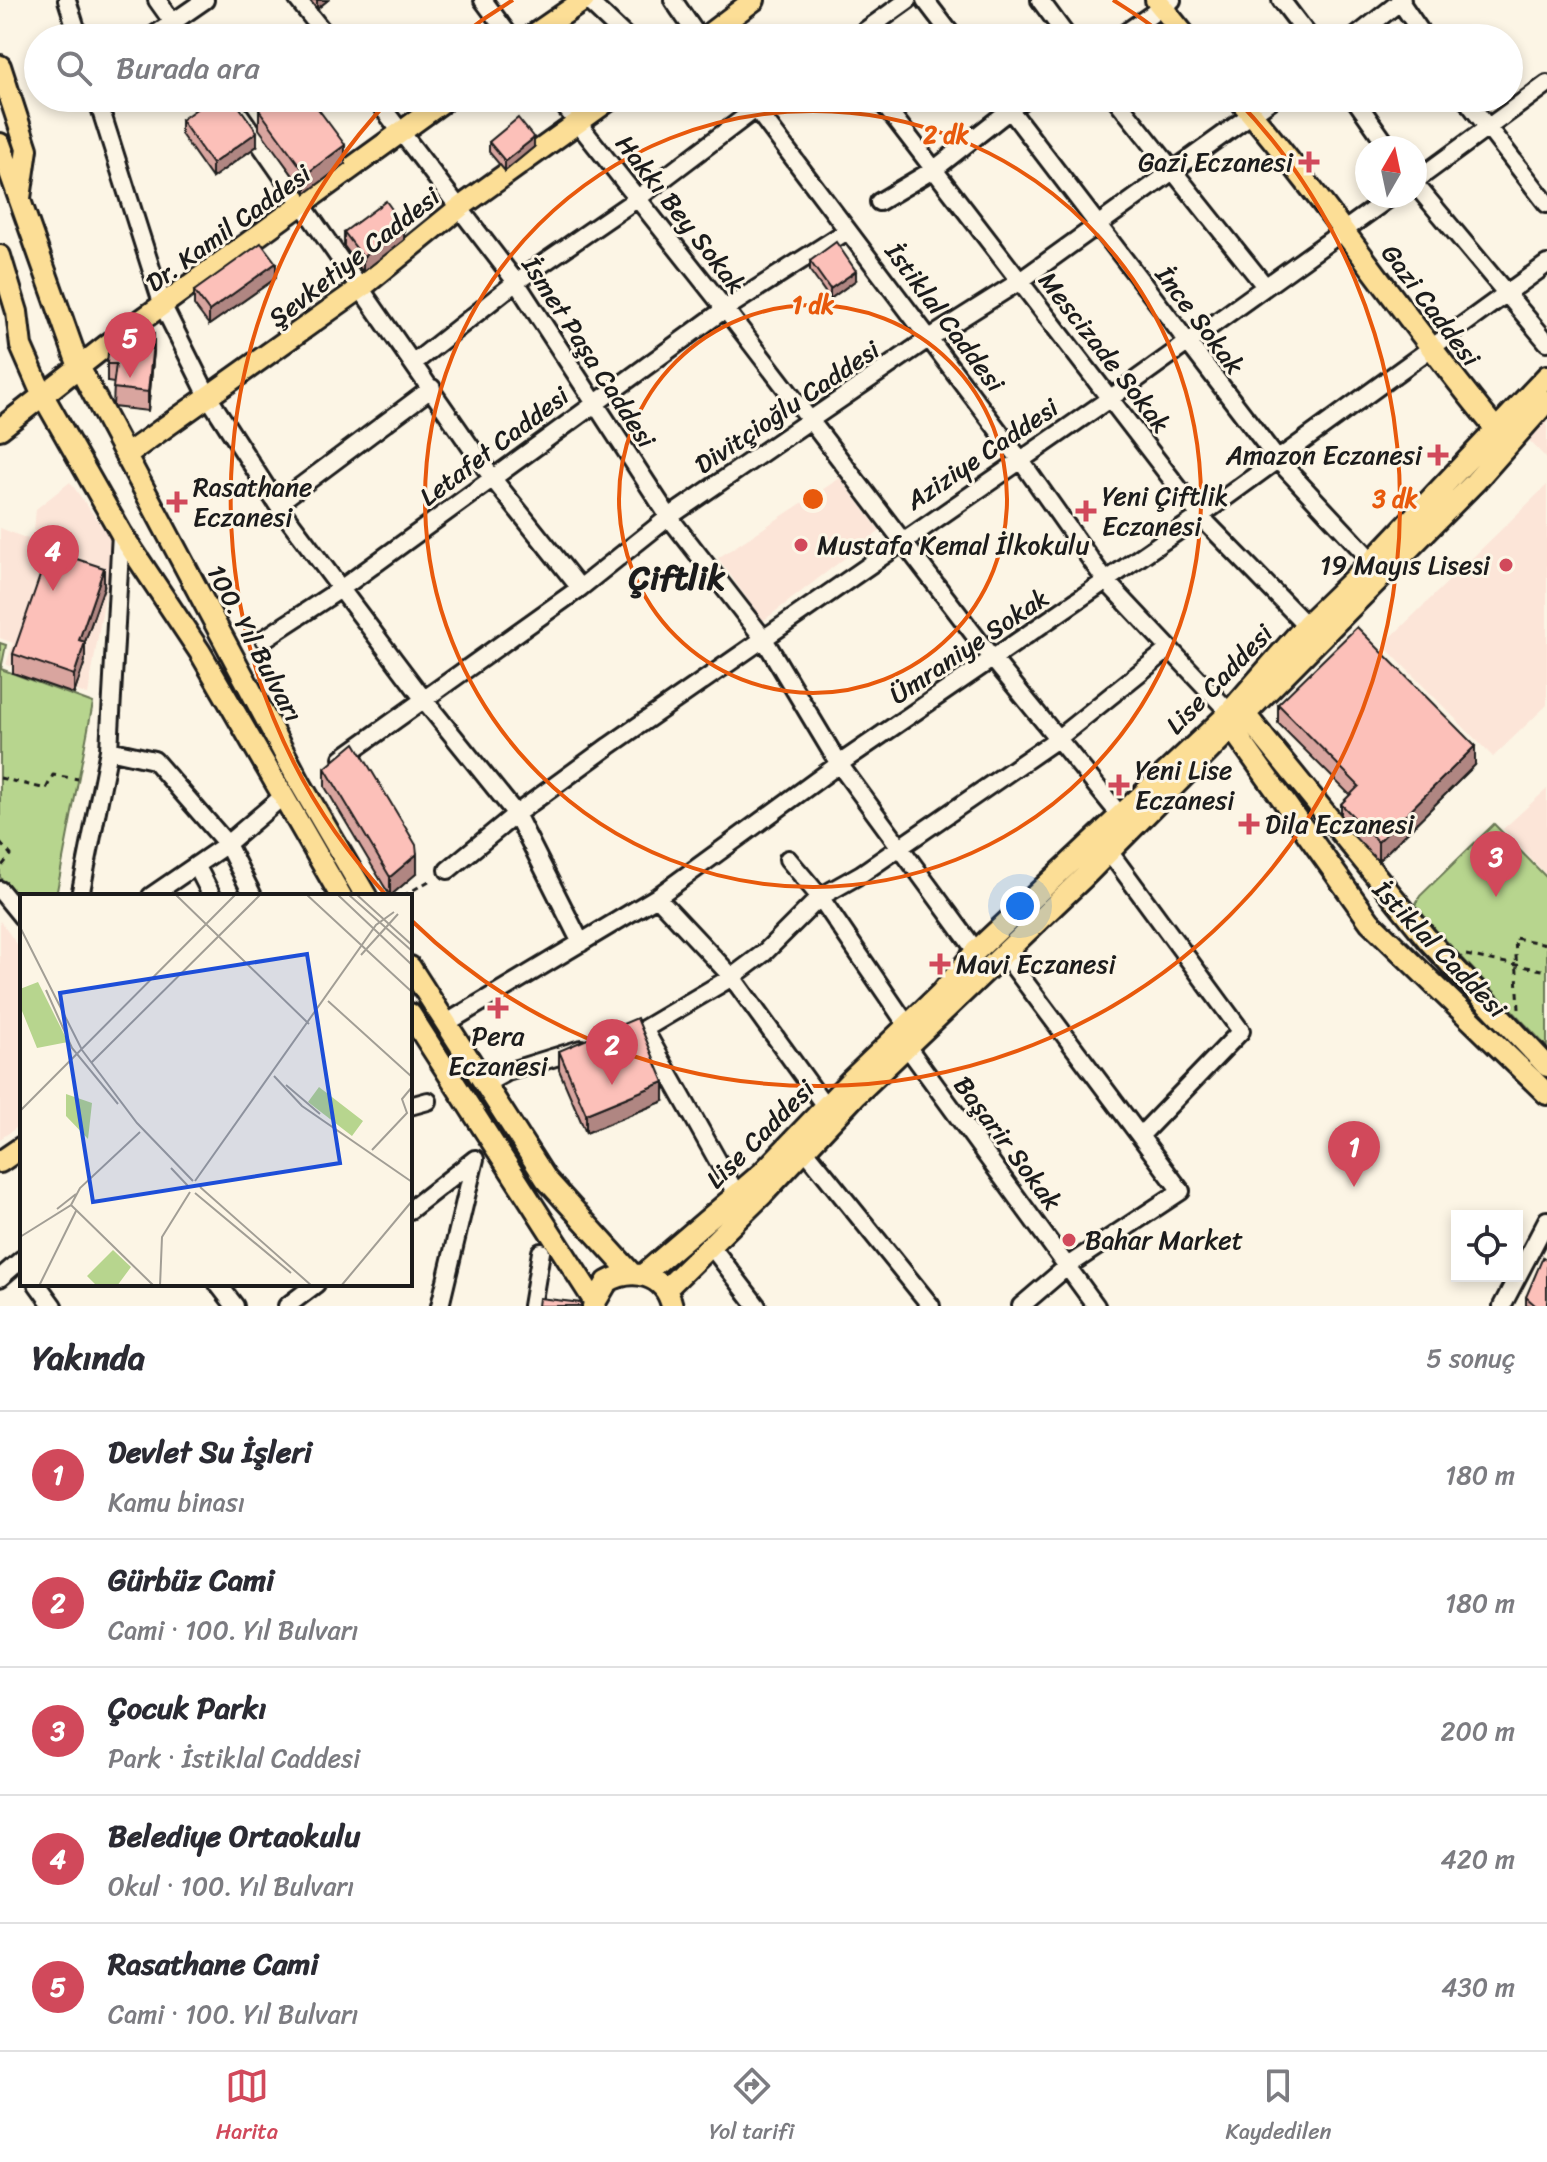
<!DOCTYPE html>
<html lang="tr">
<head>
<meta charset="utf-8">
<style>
	body { margin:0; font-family:Sriracha,sans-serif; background:#f7f7f7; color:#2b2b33 }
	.controls { position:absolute; right:24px; bottom:24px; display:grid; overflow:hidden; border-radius:0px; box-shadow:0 4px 12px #0003 }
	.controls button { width:72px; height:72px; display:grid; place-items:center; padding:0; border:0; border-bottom:2px solid #e1e1e2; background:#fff; color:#2b2b33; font:40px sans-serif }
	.compass { position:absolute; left:1355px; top:136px; width:72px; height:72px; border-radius:50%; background:#fff; box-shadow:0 4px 12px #0003; rotate:9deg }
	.you { position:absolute; left:1020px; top:906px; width:28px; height:28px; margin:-20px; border:6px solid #fff; border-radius:50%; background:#1a73e8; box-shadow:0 0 0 12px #1a73e833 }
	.badge { display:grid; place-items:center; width:52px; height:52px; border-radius:50%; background:#d1495b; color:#fff; font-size:26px; font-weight:700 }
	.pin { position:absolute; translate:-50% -66px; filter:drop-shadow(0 2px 4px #0008) }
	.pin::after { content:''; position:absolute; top:42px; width:28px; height:24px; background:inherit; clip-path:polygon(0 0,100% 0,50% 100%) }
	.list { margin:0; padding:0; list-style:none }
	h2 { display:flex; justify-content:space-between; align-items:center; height:104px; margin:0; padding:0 32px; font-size:34px }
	h2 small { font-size:26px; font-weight:400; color:#7c7c81 }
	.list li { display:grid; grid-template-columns:52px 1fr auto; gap:24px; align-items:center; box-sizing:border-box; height:128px; padding:0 32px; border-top:2px solid #e1e1e2 }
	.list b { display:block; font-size:30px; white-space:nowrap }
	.list p { margin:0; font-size:26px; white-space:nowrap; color:#7c7c81 }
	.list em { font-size:26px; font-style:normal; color:#7c7c81 }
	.icon { flex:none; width:44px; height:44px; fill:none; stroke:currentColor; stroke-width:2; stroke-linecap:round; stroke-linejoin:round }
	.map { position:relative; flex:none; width:1547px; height:1306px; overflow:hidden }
	.search { position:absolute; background:#fff; box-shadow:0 4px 12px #0003; left:24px; right:24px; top:24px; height:88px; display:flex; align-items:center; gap:20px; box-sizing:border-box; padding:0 28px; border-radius:44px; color:#7c7c81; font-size:30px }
	.sheet { height:744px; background:#fff }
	nav { display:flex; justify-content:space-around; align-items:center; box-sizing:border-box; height:112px; border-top:2px solid #e1e1e2; background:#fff; font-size:22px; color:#7c7c81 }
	nav a { display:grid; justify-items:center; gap:4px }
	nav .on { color:#d1495b }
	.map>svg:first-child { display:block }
	.built { fill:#fce5d8 }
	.green { fill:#b7d58e; stroke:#6a7855; stroke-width:2 }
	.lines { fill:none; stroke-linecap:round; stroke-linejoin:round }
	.minor-casing { stroke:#1c1c1c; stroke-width:22 }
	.major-casing { stroke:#1c1c1c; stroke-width:26 }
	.path { stroke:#1c1c1c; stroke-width:3; stroke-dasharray:6 6; stroke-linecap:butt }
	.minor { stroke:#fcf5e5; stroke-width:16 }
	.major { stroke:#fcde96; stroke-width:20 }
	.wall { fill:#d9a59f; stroke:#1c1c1c; stroke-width:2 }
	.shaded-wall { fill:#b08682; stroke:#1c1c1c; stroke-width:2 }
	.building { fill:#fcc0b9; stroke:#1c1c1c; stroke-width:2 }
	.ring { fill:none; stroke:#e8590c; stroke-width:4 }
	.poi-dot { fill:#d1495b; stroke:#fcf5e5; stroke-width:3 }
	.labels { text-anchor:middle; stroke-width:6; stroke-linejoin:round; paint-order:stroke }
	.poi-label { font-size:26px; fill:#1c1c1c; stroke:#fcf5e5; text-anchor:start }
	.street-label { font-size:26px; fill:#1c1c1c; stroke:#fcf5e5 }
	.district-label { font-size:34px; font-weight:bold; fill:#1c1c1c; stroke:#fcf5e5 }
	.inset-road { fill:none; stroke:#a29e95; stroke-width:2 }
	.view { fill:#1d4ed8; fill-opacity:0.15; stroke:#1d4ed8; stroke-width:4 }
	.inset-edge { fill:none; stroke:#1c1c1c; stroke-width:4 }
	.centre { fill:#e8590c; stroke:#fcf5e5; stroke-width:4 }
	.ring-label { font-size:24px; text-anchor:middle; font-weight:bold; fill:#e8590c; stroke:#fcf5e5; stroke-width:6; stroke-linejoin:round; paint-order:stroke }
</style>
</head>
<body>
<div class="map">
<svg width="1547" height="1306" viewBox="0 0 1547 1306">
	<rect width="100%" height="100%" fill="#fcf5e5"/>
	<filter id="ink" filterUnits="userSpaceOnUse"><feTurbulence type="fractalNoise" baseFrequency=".0125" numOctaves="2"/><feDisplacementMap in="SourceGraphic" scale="16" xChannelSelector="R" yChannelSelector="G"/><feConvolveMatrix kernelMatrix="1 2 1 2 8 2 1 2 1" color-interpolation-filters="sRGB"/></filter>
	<g filter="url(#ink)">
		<!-- built -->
		<path class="built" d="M1547,415V459L1525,436Z
			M840,478L880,531L763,621L718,558Z
			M70,482L114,543L88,695L6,665L13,643L0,638V528L33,541L36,509Z
			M1547,485V705L1493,757L1383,645Z
			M1547,789V876L1503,829Z
			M0,921L22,951V1124L0,1139Z"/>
		<!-- green -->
		<path class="green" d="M0,643L6,645L1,669L93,703L56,896H22V905L0,877Z
			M1494,824L1547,878V1047L1414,907L1420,896Z"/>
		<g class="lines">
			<defs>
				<path id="minor" d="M67,0L79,38
					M157,0L184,38
					M298,0L328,38
					M483,0L511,38
					M587,0L627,38
					M673,0L699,38
					M925,0L954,38
					M1040,0L1068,38
					M1281,0L1310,38
					M1399,0L1425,38
					M150,38L205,0
					M855,38L908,0
					M1118,38L1172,0
					M1354,38L1402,0
					M97,98L163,306L209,398L277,504L425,701L516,814L581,943
					M228,98L493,479L580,588
					M375,98L516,282L669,517L764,639L839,764L976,951
					M558,98L725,309L992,658L1120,815
					M748,98L1019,458L1105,580L1229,712
					M879,98L1200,516L1306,625
					M1001,98L1277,459L1372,561
					M1115,98L1265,286
					M1354,98L1389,148
					M1465,98L1547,204
					M1415,181L1547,84
					M1415,184L1547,342
					M879,202L936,168L1025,98
					M415,362L516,282L638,198L770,98
					M277,504L432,388
					M264,639L342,588L725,309L847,231
					M109,750L154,760L227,844L253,896
					M342,758L580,588L669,517L928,339L1020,281L1274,98
					M1108,850L1241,1031L1140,1136
					M788,859L820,897L907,1025L908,1048L1096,1306
					M196,865L212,896
					M448,870L516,814L609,746L1112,397L1392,196
					M0,890L22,917
					M80,896L109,750L121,533
					M151,896L227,844L282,797
					M657,897L732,977L825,1106
					M1004,954L1181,1191L1069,1265L1021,1306
					M445,1024L657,897L839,764L1200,516L1547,264
					M644,1029L738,1197
					M622,1036L644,1029L732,977L764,953L820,897L861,874L1057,739L1169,649
					M485,1084L507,1072L581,1049
					M410,1106L428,1101
					M805,1150L931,1306
					M410,1210L475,1159
					M711,1246L757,1306
					M0,1278L22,1259
					M37,1284L53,1306
					M218,1284L235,1306
					M287,1306L316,1284
					M440,1306L475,1159
					M532,1306L541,1252
					M1502,1306L1547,1220"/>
				<path id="major" d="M1156,0L1187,38
					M529,38L584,0
					M704,38L754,0
					M0,66L27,149L20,198
					M1238,98C1329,204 1406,321 1495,428
					M0,144L79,367L300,783L366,896
					M0,256L17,312L21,346L42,394L121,533L200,652L341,896
					M0,429L107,345L448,98
					M126,455L362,287L459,208L612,98
					M410,967L546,1179L631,1273
					M410,1014L595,1302
					M1547,1066L1428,940L1248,718L1229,712L1231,727L1370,922L1547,1094
					M0,1162L22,1147
					M644,1274L763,1172L852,1079L941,993L976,951L1225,717L1306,625L1372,561L1547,376
					M666,1289L763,1194L856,1095L1083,878L1475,482L1547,401
					M593,1306L607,1282C633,1267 665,1274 672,1306"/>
			</defs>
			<!-- minor casing -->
			<use href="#minor" class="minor-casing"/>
			<!-- major casing -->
			<use href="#major" class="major-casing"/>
			<!-- path -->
			<path class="path" d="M0,778L46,789L53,775L78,779
				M0,843L11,855L0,868
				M403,896L434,878
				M1466,955L1547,971
				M1519,1009L1515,938L1547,944"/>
			<!-- minor -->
			<use href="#minor" class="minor"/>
			<!-- major -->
			<use href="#major" class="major"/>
		</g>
		<!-- wall -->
		<path class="wall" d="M310,0H328L317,9Z
			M259,110L345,164L306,193L259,129Z
			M181,120L257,146L212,178L181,134Z
			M489,142L534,147L505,171L489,152Z
			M344,232L404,240L363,272L344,246Z
			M810,261L856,280L830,299L810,271Z
			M276,278L209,325L194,305V291Z
			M154,351L148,411L113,407L114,383L107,382V364L118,354Z
			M104,587L85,642V661L74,694L13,673V654Z
			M1278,704L1475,765L1378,861L1341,823V804L1350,795L1278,723Z
			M325,768L417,873L390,896L325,787Z
			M559,1051L664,1101L586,1133L559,1070Z
			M1526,1297L1547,1306H1526Z"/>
		<!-- shaded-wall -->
		<path class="shaded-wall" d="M317,0H328L317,9Z
			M257,132V146L212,178V164Z
			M534,138V147L505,171V161Z
			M345,145V164L306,193V174Z
			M404,226V240L363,272V257Z
			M276,263V278L209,325V311Z
			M856,271V280L830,299V289Z
			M154,333V351L148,411V392Z
			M104,568V587L79,659V640Z
			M85,642V661L74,694V675Z
			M1475,746V765L1378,861V842Z
			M417,854V873L390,896V877Z
			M664,1082V1101L586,1133V1114Z"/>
		<!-- building -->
		<path class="building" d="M212,98H233L257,132L212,164L181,120Z
			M274,98H310L345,145L306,174L259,110Z
			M518,118L534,138L505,161L489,142Z
			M386,201L404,226L363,257L344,232Z
			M836,242L856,271L830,289L810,261Z
			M261,243L276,263L209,311L194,291Z
			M120,329L154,333L148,392L113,388L116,364H107L108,353L118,354Z
			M49,550L104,568L79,640L85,642L74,675L13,654Z
			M1357,627L1475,746L1378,842L1341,804L1359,786L1278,704Z
			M355,743L416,845L417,854L390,877L325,768Z
			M637,1018L664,1082L586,1114L559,1051Z
			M1543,1257L1547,1260V1306H1536L1526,1297Z
			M539,1298L581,1303V1306H538Z"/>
	</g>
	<!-- distance rings -->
	<g class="ring">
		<circle cx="813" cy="499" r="194"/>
		<circle cx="813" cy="499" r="388"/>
		<path d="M387 896A582 582 0 0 1 391 98M459 37A582 582 0 0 1 513 0M1113 0A582 582 0 0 1 1167 37M1235 98A582 582 0 0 1 412 921"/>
	</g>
	<!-- markers -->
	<g class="poi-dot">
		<path d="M1305 150h8v8h8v8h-8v8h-8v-8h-8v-8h8z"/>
		<path d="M1434 443h8v8h8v8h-8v8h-8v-8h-8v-8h8z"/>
		<path d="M173 490h8v8h8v8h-8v8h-8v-8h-8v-8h8z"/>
		<path d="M1082 499h8v8h8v8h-8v8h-8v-8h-8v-8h8z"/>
		<circle cx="801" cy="545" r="8"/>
		<circle cx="1506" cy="565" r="8"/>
		<path d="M1115 773h8v8h8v8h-8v8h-8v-8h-8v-8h8z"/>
		<path d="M1245 812h8v8h8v8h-8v8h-8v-8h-8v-8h8z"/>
		<path d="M936 952h8v8h8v8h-8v8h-8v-8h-8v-8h8z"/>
		<path d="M494 996h8v8h8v8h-8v8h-8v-8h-8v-8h8z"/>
		<circle cx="1069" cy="1240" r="8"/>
	</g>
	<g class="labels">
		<!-- poi labels -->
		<g class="poi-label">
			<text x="1293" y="171" text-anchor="end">Gazi Eczanesi</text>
			<text x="1422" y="464" text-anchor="end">Amazon Eczanesi</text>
			<text x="193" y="496">Rasathane<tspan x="193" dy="30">Eczanesi</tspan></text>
			<text x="1102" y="505">Yeni Çiftlik<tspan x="1102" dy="30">Eczanesi</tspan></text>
			<text x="817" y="554">Mustafa Kemal İlkokulu</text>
			<text x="1490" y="574" text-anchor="end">19 Mayıs Lisesi</text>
			<text x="1135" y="779">Yeni Lise<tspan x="1135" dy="30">Eczanesi</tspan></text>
			<text x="1265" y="833">Dila Eczanesi</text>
			<text x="956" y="973">Mavi Eczanesi</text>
			<text x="498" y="1045" text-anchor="middle">Pera<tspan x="498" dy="30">Eczanesi</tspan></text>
			<text x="1085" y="1249">Bahar Market</text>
		</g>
		<!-- street labels -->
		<g class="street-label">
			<text transform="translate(681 214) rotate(52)" y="9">Hakkı Bey Sokak</text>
			<text transform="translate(228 228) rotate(-36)" y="9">Dr. Kamil Caddesi</text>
			<text transform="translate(354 257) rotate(-38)" y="9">Şevketiye Caddesi</text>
			<text transform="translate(1431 305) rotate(53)" y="9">Gazi Caddesi</text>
			<text transform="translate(945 317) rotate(53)" y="9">İstiklal Caddesi</text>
			<text transform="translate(1200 320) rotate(53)" y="9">İnce Sokak</text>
			<text transform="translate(589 352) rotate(57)" y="9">İsmet Paşa Caddesi</text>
			<text transform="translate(1105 352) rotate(52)" y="9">Mescizade Sokak</text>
			<text transform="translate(787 407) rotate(-34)" y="9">Divitçioğlu Caddesi</text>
			<text transform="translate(494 446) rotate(-37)" y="9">Letafet Caddesi</text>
			<text transform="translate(982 454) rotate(-34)" y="9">Aziziye Caddesi</text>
			<text transform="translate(255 643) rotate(62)" y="9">100. Yıl Bulvarı</text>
			<text transform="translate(969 646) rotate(-34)" y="9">Ümraniye Sokak</text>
			<text transform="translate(1219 679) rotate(-46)" y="9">Lise Caddesi</text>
			<text transform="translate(1440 949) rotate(46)" y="9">İstiklal Caddesi</text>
			<text transform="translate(760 1134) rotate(-45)" y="9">Lise Caddesi</text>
			<text transform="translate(1008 1143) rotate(53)" y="9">Başarir Sokak</text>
		</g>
		<!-- district labels -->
		<g class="district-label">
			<text x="677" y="589">Çiftlik</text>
		</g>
	</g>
	<!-- overview -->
	<g transform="translate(20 894)">
		<rect width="392" height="392" fill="#fcf5e5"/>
		<path d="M18,88L48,148L17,154L0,112V95ZM299,193L343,227L332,242L288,208ZM46,200L72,209L68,245L46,222ZM93,356L111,373L97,392H77L67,382Z" fill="#b7d58e"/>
		<path class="inset-road" d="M155,0L289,130M286,0L392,98M317,0L392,71M328,0L392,57M336,0L392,51M0,33L62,156L117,229L173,287M341,61L378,20M26,96L52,154L98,210M308,107L392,183M71,169L241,0M254,182L282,212L392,288M266,191L300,220M0,217L216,0M352,256L387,219L382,205L392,193M151,274L168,292M175,287L356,31L374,18M180,293L292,392M175,299L271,379M51,311L134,392M37,315L56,300M0,343L51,311L60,294L120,238M19,392L56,317M140,392L142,343L170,298M321,392L392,307"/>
		<path class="view" d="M287,60L320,269L73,308L40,99Z"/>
		<rect width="392" height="392" class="inset-edge"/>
	</g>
	<circle cx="813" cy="499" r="12" class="centre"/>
	<g class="ring-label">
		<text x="946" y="143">2 dk</text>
		<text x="813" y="313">1 dk</text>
		<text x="1395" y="507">3 dk</text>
	</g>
</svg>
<div class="controls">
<button><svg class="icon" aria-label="locate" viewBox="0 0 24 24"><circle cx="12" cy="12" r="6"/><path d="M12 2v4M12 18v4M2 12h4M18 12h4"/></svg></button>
</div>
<svg class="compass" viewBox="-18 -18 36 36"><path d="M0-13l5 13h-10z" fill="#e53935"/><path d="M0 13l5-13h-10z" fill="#7c7c81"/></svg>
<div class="you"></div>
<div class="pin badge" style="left:1354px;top:1187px">1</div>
<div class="pin badge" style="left:612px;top:1085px">2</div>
<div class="pin badge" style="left:1496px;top:897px">3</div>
<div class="pin badge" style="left:53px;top:591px">4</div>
<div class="pin badge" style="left:130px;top:378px">5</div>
<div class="search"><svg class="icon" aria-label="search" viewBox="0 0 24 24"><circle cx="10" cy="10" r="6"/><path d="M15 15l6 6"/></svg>Burada ara</div>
</div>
<section class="sheet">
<h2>Yakında<small>5 sonuç</small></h2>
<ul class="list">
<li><span class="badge">1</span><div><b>Devlet Su İşleri</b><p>Kamu binası</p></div><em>180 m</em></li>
<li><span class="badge">2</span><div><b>Gürbüz Cami</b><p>Cami · 100. Yıl Bulvarı</p></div><em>180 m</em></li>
<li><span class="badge">3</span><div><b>Çocuk Parkı</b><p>Park · İstiklal Caddesi</p></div><em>200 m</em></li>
<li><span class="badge">4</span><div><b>Belediye Ortaokulu</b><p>Okul · 100. Yıl Bulvarı</p></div><em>420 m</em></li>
<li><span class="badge">5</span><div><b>Rasathane Cami</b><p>Cami · 100. Yıl Bulvarı</p></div><em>430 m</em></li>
</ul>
</section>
<nav>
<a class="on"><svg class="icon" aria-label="map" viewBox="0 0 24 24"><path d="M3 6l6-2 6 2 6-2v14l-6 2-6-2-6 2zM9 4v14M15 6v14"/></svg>Harita</a>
<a><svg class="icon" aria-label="directions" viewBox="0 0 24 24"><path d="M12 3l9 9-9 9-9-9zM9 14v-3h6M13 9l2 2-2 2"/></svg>Yol tarifi</a>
<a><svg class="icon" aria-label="saved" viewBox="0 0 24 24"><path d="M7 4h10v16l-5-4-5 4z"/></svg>Kaydedilen</a>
</nav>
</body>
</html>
